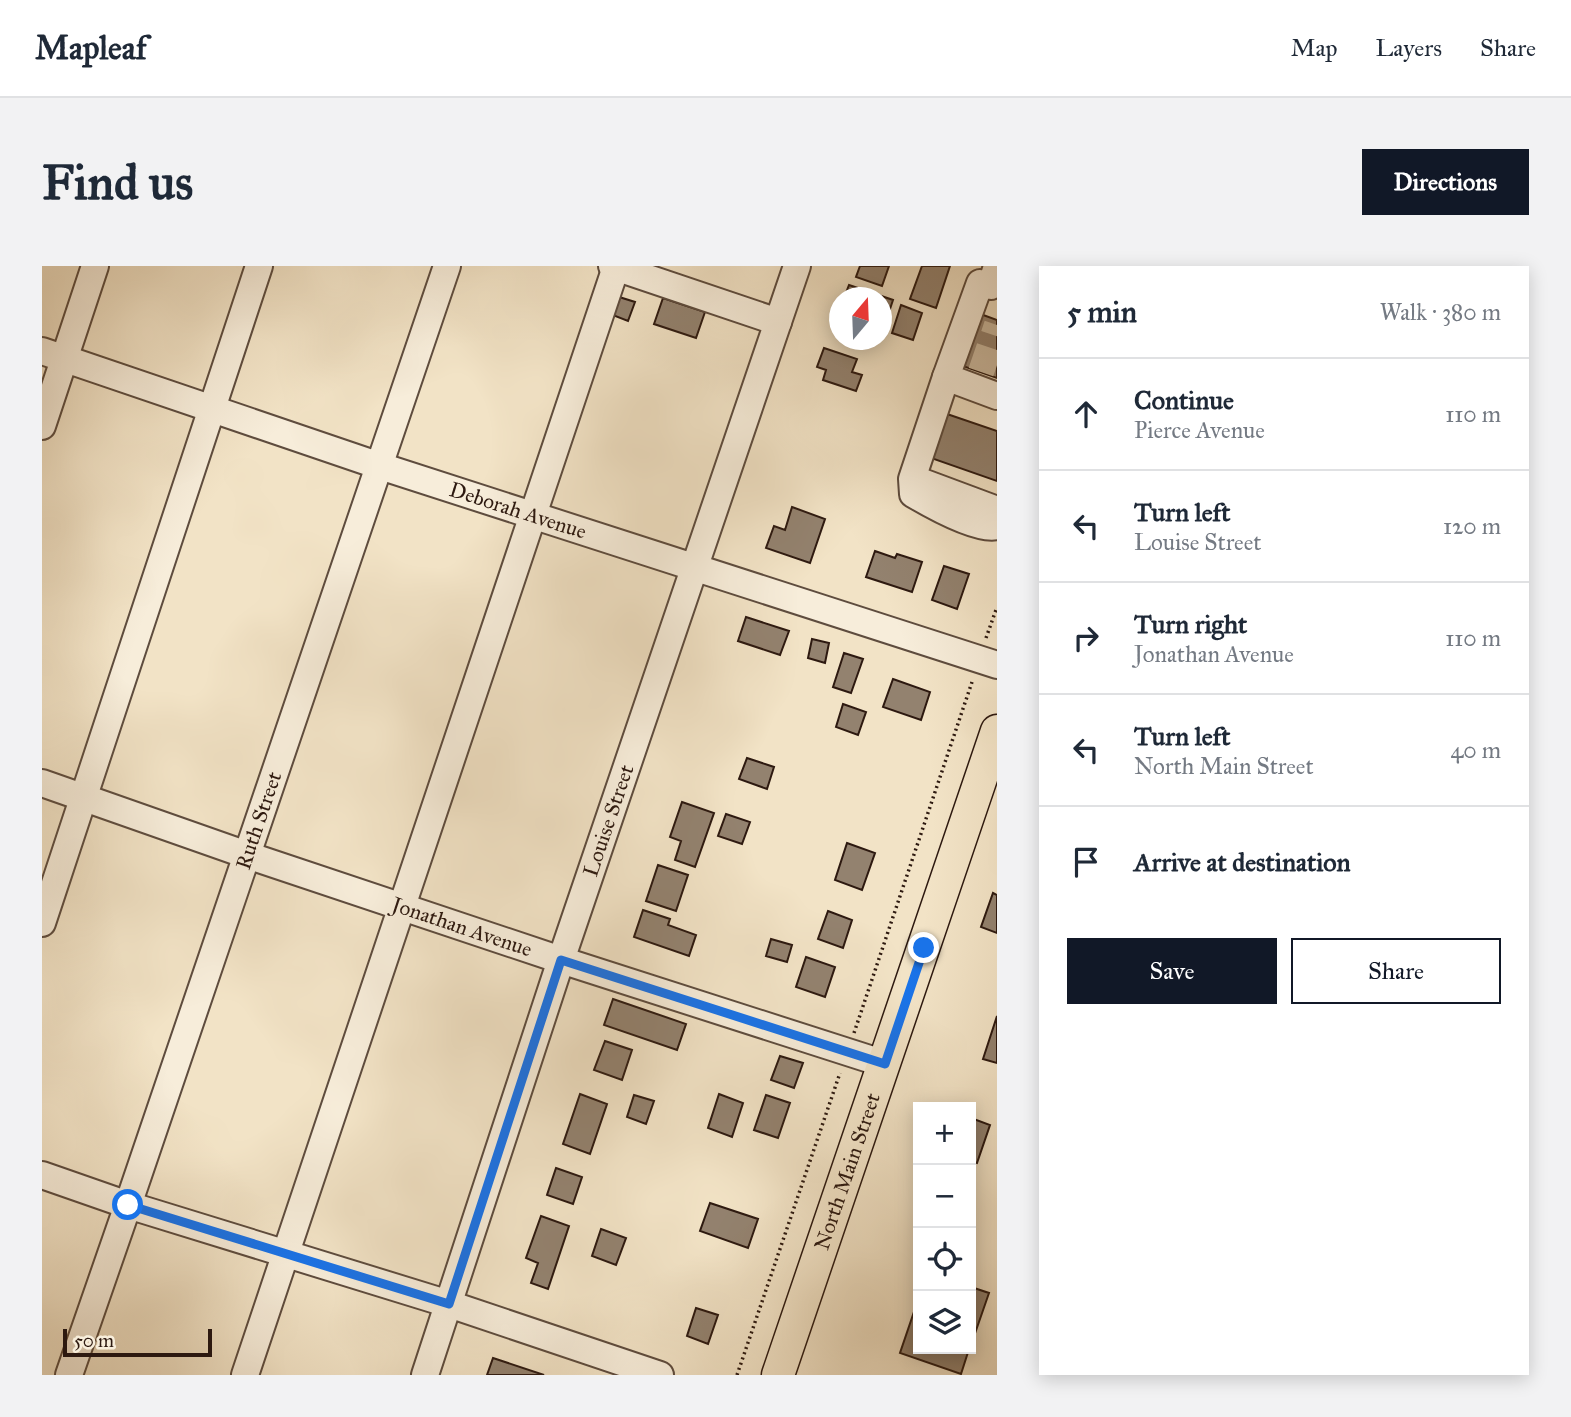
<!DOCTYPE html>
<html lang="en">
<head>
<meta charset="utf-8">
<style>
	body { margin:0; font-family:"IM FELL Great Primer",serif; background:#f2f2f3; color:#1f2937 }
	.controls { position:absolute; right:21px; bottom:21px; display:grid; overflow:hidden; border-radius:0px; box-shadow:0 4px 18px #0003 }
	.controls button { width:63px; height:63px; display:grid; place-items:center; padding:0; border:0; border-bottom:2px solid #e0e1e3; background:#fff; color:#1f2937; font:35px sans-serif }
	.compass { position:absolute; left:787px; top:21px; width:63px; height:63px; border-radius:50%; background:#fff; box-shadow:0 4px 18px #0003; rotate:19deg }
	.scale { position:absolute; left:21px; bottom:18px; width:149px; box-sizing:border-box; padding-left:7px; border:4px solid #2d1910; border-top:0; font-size:19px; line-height:24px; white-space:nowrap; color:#2d1910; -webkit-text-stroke:5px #f7edda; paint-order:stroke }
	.stop { position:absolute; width:21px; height:21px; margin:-16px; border:5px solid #1a73e8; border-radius:50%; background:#fff }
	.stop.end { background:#1a73e8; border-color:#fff; box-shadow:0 2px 7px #0008 }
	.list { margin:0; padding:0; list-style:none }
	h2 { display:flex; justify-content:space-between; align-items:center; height:91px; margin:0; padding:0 28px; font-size:30px }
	h2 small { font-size:23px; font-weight:400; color:#747a83 }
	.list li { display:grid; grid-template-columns:46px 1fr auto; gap:21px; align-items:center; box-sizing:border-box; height:112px; padding:0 28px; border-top:2px solid #e0e1e3 }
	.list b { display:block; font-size:26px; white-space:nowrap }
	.list p { margin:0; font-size:23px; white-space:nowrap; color:#747a83 }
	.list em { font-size:23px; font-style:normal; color:#747a83 }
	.actions { display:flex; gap:14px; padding:21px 28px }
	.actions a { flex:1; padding:16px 0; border:2px solid #111827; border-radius:0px; text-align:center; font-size:24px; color:#111827 }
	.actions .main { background:#111827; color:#fff }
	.icon { flex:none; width:38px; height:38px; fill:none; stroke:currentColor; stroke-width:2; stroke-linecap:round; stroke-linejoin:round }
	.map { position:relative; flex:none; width:955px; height:1109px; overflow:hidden; border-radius:0px }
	header { display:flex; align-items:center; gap:42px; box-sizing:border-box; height:98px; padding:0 35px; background:#fff; border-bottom:2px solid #e0e1e3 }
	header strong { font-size:33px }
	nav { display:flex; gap:38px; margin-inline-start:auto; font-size:24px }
	.intro { display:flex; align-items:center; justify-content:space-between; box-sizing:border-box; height:168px; padding:0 42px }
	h1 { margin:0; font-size:49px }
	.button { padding:18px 32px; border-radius:0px; background:#111827; color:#fff; font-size:24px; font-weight:700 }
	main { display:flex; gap:42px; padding:0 42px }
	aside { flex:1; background:#fff; border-radius:0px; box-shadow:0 4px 18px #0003 }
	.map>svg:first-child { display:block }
	.building { fill:#93826f; stroke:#2d1910; stroke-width:2 }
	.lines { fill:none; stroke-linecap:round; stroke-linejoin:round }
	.minor-tunnel { stroke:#cbbba2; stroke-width:26; stroke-dasharray:26 13; stroke-linecap:butt }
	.minor-casing { stroke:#5e4c3e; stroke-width:30 }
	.major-casing { stroke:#2d1910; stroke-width:35 }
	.path { stroke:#2d1910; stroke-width:3.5; stroke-dasharray:2 3.5; stroke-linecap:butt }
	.minor { stroke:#f7edda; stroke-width:26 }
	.major { stroke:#f2e3c6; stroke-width:32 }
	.route { stroke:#1a73e8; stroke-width:9 }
	.labels { text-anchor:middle; stroke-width:5; stroke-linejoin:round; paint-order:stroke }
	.street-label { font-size:21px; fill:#2d1910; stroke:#f7edda }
</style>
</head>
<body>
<header>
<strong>Mapleaf</strong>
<nav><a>Map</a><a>Layers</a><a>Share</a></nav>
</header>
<div class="intro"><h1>Find us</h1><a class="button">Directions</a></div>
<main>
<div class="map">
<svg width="955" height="1109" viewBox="0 0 955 1109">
	<rect width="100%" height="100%" fill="#f2e3c6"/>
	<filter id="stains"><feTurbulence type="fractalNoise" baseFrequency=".00286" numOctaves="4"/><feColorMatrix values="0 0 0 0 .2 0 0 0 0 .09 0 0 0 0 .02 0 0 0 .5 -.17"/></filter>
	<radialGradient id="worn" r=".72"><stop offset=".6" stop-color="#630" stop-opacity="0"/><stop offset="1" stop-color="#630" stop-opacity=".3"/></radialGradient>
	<!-- building -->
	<path class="building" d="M818,0H847L840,20L814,11Z
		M880,0H908L894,42L868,33Z
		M807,19L851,34L843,58L839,57V32H802Z
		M574,30L593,36L586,55L568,48Z
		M621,32L663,46L654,72L612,58Z
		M859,39L880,47L871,74L850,67Z
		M933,46L955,54V112L915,98Z
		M782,82L815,93L810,106L820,109L814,125L781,114L784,104L775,101Z
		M905,148L955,165V215L889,192Z
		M750,241L783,253L768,297L724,282L732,260L743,264Z
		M833,285L853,292L855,288L880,296L870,326L824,311Z
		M902,300L927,308L915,343L890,334Z
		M704,351L747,365L738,389L696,375Z
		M770,373L787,377L783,397L766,392Z
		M802,387L821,393L809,427L791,421Z
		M851,413L888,426L879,454L841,441Z
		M801,438L824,446L816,469L794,461Z
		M705,492L732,501L725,523L697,513Z
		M640,536L672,547L653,601L633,594L639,575L628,571Z
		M684,548L708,556L700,578L676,570Z
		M805,577L833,587L820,624L793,614Z
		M616,599L646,609L634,645L604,635Z
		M951,627L955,629V667L939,661Z
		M601,644L628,653L626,659L654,669L647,690L592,671Z
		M786,645L810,654L801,682L776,673Z
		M729,673L750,679L745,696L724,690Z
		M764,691L793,701L783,731L754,721Z
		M571,733L644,758L635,784L562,759Z
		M955,750V797L941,793Z
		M563,775L590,784L580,814L552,804Z
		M738,790L761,797L752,822L729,814Z
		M538,828L565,838L548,888L521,878Z
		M677,828L701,837L690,871L666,862Z
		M592,829L612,835L604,858L585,851Z
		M724,829L748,837L736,872L712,864Z
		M929,852L948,859L935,897L929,895Z
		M514,902L540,911L531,938L505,929Z
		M668,937L716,953L706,982L658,965Z
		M499,950L527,960L506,1023L489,1017L496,997L484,992Z
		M559,963L584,972L574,999L550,990Z
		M929,1021L947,1027L929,1079Z
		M876,1034V1083H927L919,1108L858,1087Z
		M654,1042L676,1049L666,1078L645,1070Z
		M451,1092L502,1109H445Z"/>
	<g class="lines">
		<!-- minor-tunnel -->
		<path class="minor-tunnel" d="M939,106L955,59"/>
		<defs>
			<g id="minor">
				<path d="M570,0L736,56"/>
				<path d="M955,0L949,20L938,17L904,111L955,130"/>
				<path id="s1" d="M0,85L338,200L955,399"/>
				<path d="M904,111L870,213L871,228C888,238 937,266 955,260"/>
				<path d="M0,160L53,0"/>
				<path d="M872,213L955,244"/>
				<path id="s2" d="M0,517L205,589L519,694L843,798"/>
				<path d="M0,657L217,0"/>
				<path d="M0,909L86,939L407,1038L618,1109"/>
				<path id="s3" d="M27,1109L86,939L405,0"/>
				<path d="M203,1109L574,1"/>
				<path id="s4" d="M383,1109L519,694L755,0"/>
			</g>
			<g id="major">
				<path id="s5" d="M736,1109L955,465"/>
			</g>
		</defs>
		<!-- minor casing -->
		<use href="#minor" class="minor-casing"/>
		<!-- major casing -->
		<use href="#major" class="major-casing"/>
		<!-- path -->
		<path class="path" d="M944,372L955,341
			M812,767L930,416
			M695,1109L798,807"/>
		<!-- minor -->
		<use href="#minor" class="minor"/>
		<!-- major -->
		<use href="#major" class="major"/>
	</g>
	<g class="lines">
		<!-- route -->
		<path class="route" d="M86,939L407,1038L519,694L843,798L882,682"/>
	</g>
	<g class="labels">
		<!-- street labels -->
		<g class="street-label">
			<text dy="7" stroke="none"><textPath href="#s1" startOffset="502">Deborah Avenue</textPath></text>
			<text dy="7" stroke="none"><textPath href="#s4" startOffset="584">Louise Street</textPath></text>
			<text dy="7" stroke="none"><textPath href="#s3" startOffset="586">Ruth Street</textPath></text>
			<text dy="7" stroke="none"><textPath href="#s2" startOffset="444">Jonathan Avenue</textPath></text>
			<text dy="7" stroke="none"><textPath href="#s5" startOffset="215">North Main Street</textPath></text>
		</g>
	</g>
	<rect width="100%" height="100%" filter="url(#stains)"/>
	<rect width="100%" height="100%" fill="url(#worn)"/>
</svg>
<div class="controls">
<button>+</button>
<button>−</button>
<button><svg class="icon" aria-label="locate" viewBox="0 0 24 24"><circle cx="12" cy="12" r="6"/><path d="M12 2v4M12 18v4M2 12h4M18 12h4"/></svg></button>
<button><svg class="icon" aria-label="layers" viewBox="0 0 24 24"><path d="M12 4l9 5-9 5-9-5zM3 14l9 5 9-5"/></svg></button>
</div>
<svg class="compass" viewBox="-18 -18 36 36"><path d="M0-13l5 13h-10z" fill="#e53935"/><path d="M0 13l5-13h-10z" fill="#747a83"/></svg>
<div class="scale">50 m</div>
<div class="stop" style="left:86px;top:939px"></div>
<div class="stop end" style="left:882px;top:682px"></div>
</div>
<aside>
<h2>5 min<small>Walk · 380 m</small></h2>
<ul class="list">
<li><svg class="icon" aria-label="ahead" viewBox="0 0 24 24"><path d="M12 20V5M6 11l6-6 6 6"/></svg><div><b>Continue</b><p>Pierce Avenue</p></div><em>110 m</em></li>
<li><svg class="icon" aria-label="left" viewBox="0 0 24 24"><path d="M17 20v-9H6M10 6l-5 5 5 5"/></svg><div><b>Turn left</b><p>Louise Street</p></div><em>120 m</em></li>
<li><svg class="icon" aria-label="right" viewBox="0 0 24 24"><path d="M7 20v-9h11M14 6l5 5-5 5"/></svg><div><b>Turn right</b><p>Jonathan Avenue</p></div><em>110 m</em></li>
<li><svg class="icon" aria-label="left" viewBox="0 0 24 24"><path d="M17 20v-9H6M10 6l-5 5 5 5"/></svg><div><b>Turn left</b><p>North Main Street</p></div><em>40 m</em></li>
<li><svg class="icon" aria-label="arrive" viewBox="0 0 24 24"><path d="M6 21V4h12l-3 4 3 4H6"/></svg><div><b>Arrive at destination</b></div></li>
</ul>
<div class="actions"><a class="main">Save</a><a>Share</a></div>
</aside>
</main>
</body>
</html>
